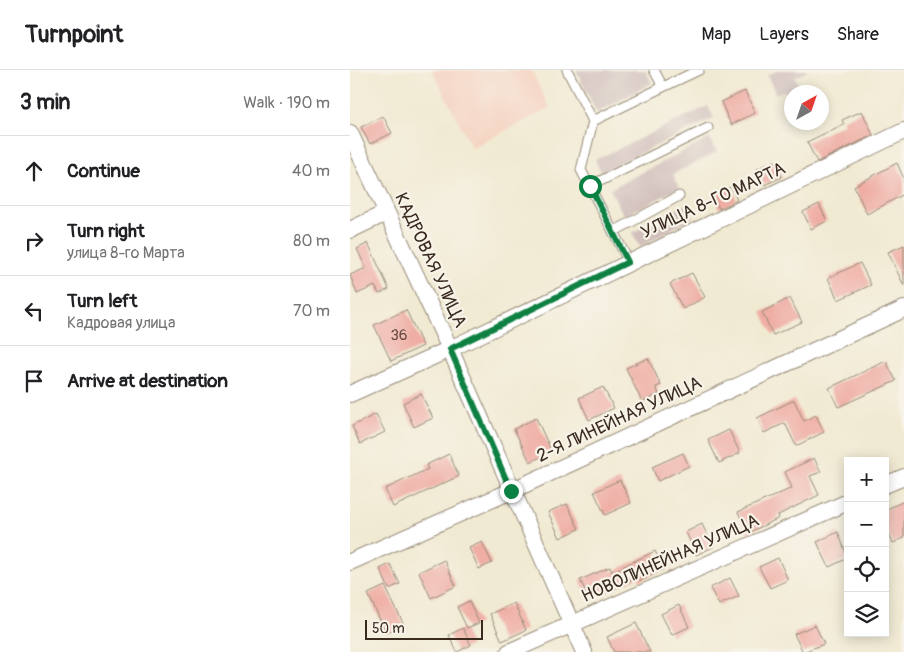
<!DOCTYPE html>
<html lang="en">
<head>
<meta charset="utf-8">
<style>
	body { margin:0; font-family:Pangolin,sans-serif; background:#f2f2f2; color:#202124 }
	.controls { position:absolute; right:15px; bottom:15px; display:grid; overflow:hidden; border-radius:0px; box-shadow:0 2px 12px #0003 }
	.controls button { width:45px; height:45px; display:grid; place-items:center; padding:0; border:0; border-bottom:1px solid #e0e0e0; background:#fff; color:#202124; font:25px sans-serif }
	.compass { position:absolute; left:434px; top:15px; width:45px; height:45px; border-radius:50%; background:#fff; box-shadow:0 2px 12px #0003; rotate:40deg }
	.scale { position:absolute; left:15px; bottom:12px; width:118px; box-sizing:border-box; padding-left:5px; border:2px solid #3b2a1e; border-top:0; font-size:14px; line-height:18px; white-space:nowrap; color:#3b2a1e; -webkit-text-stroke:4px #f7f3e8; paint-order:stroke }
	.stop { position:absolute; width:15px; height:15px; margin:-11px; border:4px solid #0b8043; border-radius:50%; background:#fff }
	.stop.end { background:#0b8043; border-color:#fff; box-shadow:0 1px 5px #0008 }
	.list { margin:0; padding:0; list-style:none }
	h2 { display:flex; justify-content:space-between; align-items:center; height:65px; margin:0; padding:0 20px; font-size:21px }
	h2 small { font-size:16px; font-weight:400; color:#757577 }
	.list li { display:grid; grid-template-columns:32px 1fr auto; gap:15px; align-items:center; box-sizing:border-box; height:70px; padding:0 20px; border-top:1px solid #e0e0e0 }
	.list b { display:block; font-size:19px; white-space:nowrap }
	.list p { margin:0; font-size:16px; white-space:nowrap; color:#757577 }
	.list em { font-size:16px; font-style:normal; color:#757577 }
	.icon { flex:none; width:28px; height:28px; fill:none; stroke:currentColor; stroke-width:2; stroke-linecap:round; stroke-linejoin:round }
	.map { position:relative; flex:none; width:554px; height:582px; overflow:hidden }
	header { display:flex; align-items:center; gap:30px; box-sizing:border-box; height:70px; padding:0 25px; background:#fff; border-bottom:1px solid #e0e0e0 }
	header strong { font-size:24px }
	nav { display:flex; gap:28px; margin-inline-start:auto; font-size:18px }
	main { display:flex }
	aside { flex:1; background:#fff }
	.map>svg:first-child { display:block }
	.built { fill:#f5d3c1 }
	.industrial { fill:#d1c0bc }
	.building { fill:#efada4 }
	.lines { fill:none; stroke-linecap:round; stroke-linejoin:round }
	.lane-casing { stroke:#968a78; stroke-width:11 }
	.street-casing { stroke:#968a78; stroke-width:18 }
	.lane { stroke:#fff; stroke-width:9 }
	.street { stroke:#fff; stroke-width:16 }
	.route { stroke:#0b8043; stroke-width:6 }
	.labels { text-anchor:middle; stroke-width:4.5; stroke-linejoin:round; paint-order:stroke }
	.number-label { font-size:15px; fill:#684b40 }
	.street-label { font-size:18px; fill:#3b2a1e; stroke:#f7f3e8 }
</style>
</head>
<body>
<header>
<strong>Turnpoint</strong>
<nav><a>Map</a><a>Layers</a><a>Share</a></nav>
</header>
<main>
<aside>
<h2>3 min<small>Walk · 190 m</small></h2>
<ul class="list">
<li><svg class="icon" aria-label="ahead" viewBox="0 0 24 24"><path d="M12 20V5M6 11l6-6 6 6"/></svg><div><b>Continue</b></div><em>40 m</em></li>
<li><svg class="icon" aria-label="right" viewBox="0 0 24 24"><path d="M7 20v-9h11M14 6l5 5-5 5"/></svg><div><b>Turn right</b><p>улица 8-го Марта</p></div><em>80 m</em></li>
<li><svg class="icon" aria-label="left" viewBox="0 0 24 24"><path d="M17 20v-9H6M10 6l-5 5 5 5"/></svg><div><b>Turn left</b><p>Кадровая улица</p></div><em>70 m</em></li>
<li><svg class="icon" aria-label="arrive" viewBox="0 0 24 24"><path d="M6 21V4h12l-3 4 3 4H6"/></svg><div><b>Arrive at destination</b></div></li>
</ul>
</aside>
<div class="map">
<svg width="554" height="582" viewBox="0 0 554 582">
	<rect width="100%" height="100%" fill="#f7f3e8"/>
	<filter id="ink" filterUnits="userSpaceOnUse"><feTurbulence type="fractalNoise" baseFrequency=".02" numOctaves="2"/><feDisplacementMap in="SourceGraphic" scale="10" xChannelSelector="R" yChannelSelector="G"/><feConvolveMatrix kernelMatrix="1 2 1 2 8 2 1 2 1" color-interpolation-filters="sRGB"/></filter>
	<filter id="wash" filterUnits="userSpaceOnUse"><feTurbulence type="fractalNoise" baseFrequency=".0096" numOctaves="4" result="noise"/><feDisplacementMap in="SourceGraphic" scale="20" xChannelSelector="R" yChannelSelector="G"/><feGaussianBlur stdDeviation="1.12" result="paint"/><feColorMatrix in="noise" values="0 0 0 0 0 0 0 0 0 0 0 0 0 0 0 0 0 1.4 0 .05"/><feComposite in="paint" operator="in"/></filter>
	<g filter="url(#wash)">
		<rect width="100%" height="100%" fill="#f1ead3"/>
		<!-- built -->
		<path class="built" d="M82,0H181L200,38L122,78Z"/>
		<!-- industrial -->
		<path class="industrial" d="M226,0H295L302,13L247,43Z
			M429,0H460L445,7L448,14L443,16L445,22L437,27L434,20L426,24L417,5Z
			M358,36L364,48L251,102L245,90Z
			M360,68L367,82L323,104L329,118L274,146L260,119Z
			M336,134L343,147L290,177L282,163Z"/>
		<g id="blocks">
			<!-- building -->
			<path class="building" d="M395,21L405,43L381,55L371,32Z
				M512,41L523,65L467,92L457,72L494,54L492,50Z
				M33,46L42,63L20,74L11,57Z
				M425,91L432,107L414,115L407,99Z
				M547,93L554,109V124L517,144L504,116Z
				M381,117L387,130L369,139L363,125Z
				M469,134L477,151L461,159L453,142Z
				M18,173L39,219L29,224L25,216L7,224L0,205L16,198L7,179Z
				M554,175V216L538,182Z
				M510,193L521,215L488,230L478,208Z
				M342,203L355,227L333,239L320,214Z
				M440,228L452,252L423,265L412,242Z
				M56,240L73,276L41,291L24,255Z
				M298,288L311,315L306,317L309,324L292,332L276,298Z
				M536,291L546,311L488,337L479,318Z
				M253,317L264,338L239,350L229,328Z
				M71,324L83,348L64,357L53,333Z
				M444,330L454,351L466,345L474,362L446,376L435,353L414,363L407,348Z
				M26,344L35,362L10,374L2,356Z
				M186,348L202,382L180,392L164,359Z
				M379,360L390,383L369,393L358,370Z
				M333,383L339,396L308,411L302,397Z
				M99,384L109,406L43,437L35,419L78,399L76,395Z
				M464,388L471,402L460,406L469,425L428,445L429,448L398,463L388,442L442,418L435,402Z
				M270,410L281,433L255,445L244,422Z
				M554,431V468L543,473L535,456V440Z
				M217,434L229,459L210,468L198,442Z
				M352,454L363,477L346,485L336,462Z
				M488,462L498,488L479,497L467,472Z
				M132,472L142,493L129,499L119,478Z
				M305,481L314,499L290,511L288,507L240,530L230,510L260,497L262,502Z
				M428,488L438,510L420,518L409,497Z
				M94,490L106,516L81,528L69,502Z
				M40,494L50,514L39,519L30,499Z
				M380,508L389,526L369,535L360,518Z
				M35,516L54,555L36,563L18,524Z
				M119,531L129,553L117,558L107,537Z
				M164,533L176,560L152,571L140,544Z
				M329,535L339,557L322,565L311,544Z
				M286,553L300,582H264L257,567Z
				M465,555L474,574L453,582L444,564Z
				M113,558L121,575L107,582L99,565Z"/>
		</g>
	</g>
	<g filter="url(#ink)">
		<use href="#blocks" fill-opacity="0" stroke="#968a78" stroke-width="1"/>
		<g class="lines">
			<defs>
				<path id="lane" d="M217,0L243,51
					M313,17L349,0
					M240,116L358,58
					M263,162L329,126
					M279,192L231,100L243,51L313,17L304,0"/>
				<path id="street" d="M0,63L100,279L234,582
					M0,160L36,143
					M0,324L100,279L554,61
					M535,415L554,407
					M0,492L161,421L554,239
					M159,582L498,432"/>
			</defs>
			<!-- lane casing -->
			<use href="#lane" class="lane-casing"/>
			<!-- street casing -->
			<use href="#street" class="street-casing"/>
			<!-- lane -->
			<use href="#lane" class="lane"/>
			<!-- street -->
			<use href="#street" class="street"/>
		</g>
	</g>
	<g class="lines" filter="url(#ink)">
		<!-- route -->
		<path class="route" d="M161,421L100,279L278,192L240,116"/>
	</g>
	<g class="labels">
		<!-- number labels -->
		<g class="number-label">
			<text x="49" y="270">36</text>
		</g>
		<!-- street labels -->
		<g class="street-label">
			<text transform="translate(363 130) rotate(-25)" y="6">УЛИЦА 8-ГО МАРТА</text>
			<text transform="translate(81 190) rotate(65)" y="6">КАДРОВАЯ УЛИЦА</text>
			<text transform="translate(269 349) rotate(-25)" y="6">2-Я ЛИНЕЙНАЯ УЛИЦА</text>
			<text transform="translate(320 488) rotate(-24)" y="6">НОВОЛИНЕЙНАЯ УЛИЦА</text>
		</g>
	</g>
</svg>
<div class="controls">
<button>+</button>
<button>−</button>
<button><svg class="icon" aria-label="locate" viewBox="0 0 24 24"><circle cx="12" cy="12" r="6"/><path d="M12 2v4M12 18v4M2 12h4M18 12h4"/></svg></button>
<button><svg class="icon" aria-label="layers" viewBox="0 0 24 24"><path d="M12 4l9 5-9 5-9-5zM3 14l9 5 9-5"/></svg></button>
</div>
<svg class="compass" viewBox="-18 -18 36 36"><path d="M0-13l5 13h-10z" fill="#e53935"/><path d="M0 13l5-13h-10z" fill="#757577"/></svg>
<div class="scale">50 m</div>
<div class="stop" style="left:240px;top:116px"></div>
<div class="stop end" style="left:161px;top:421px"></div>
</div>
</main>
</body>
</html>
